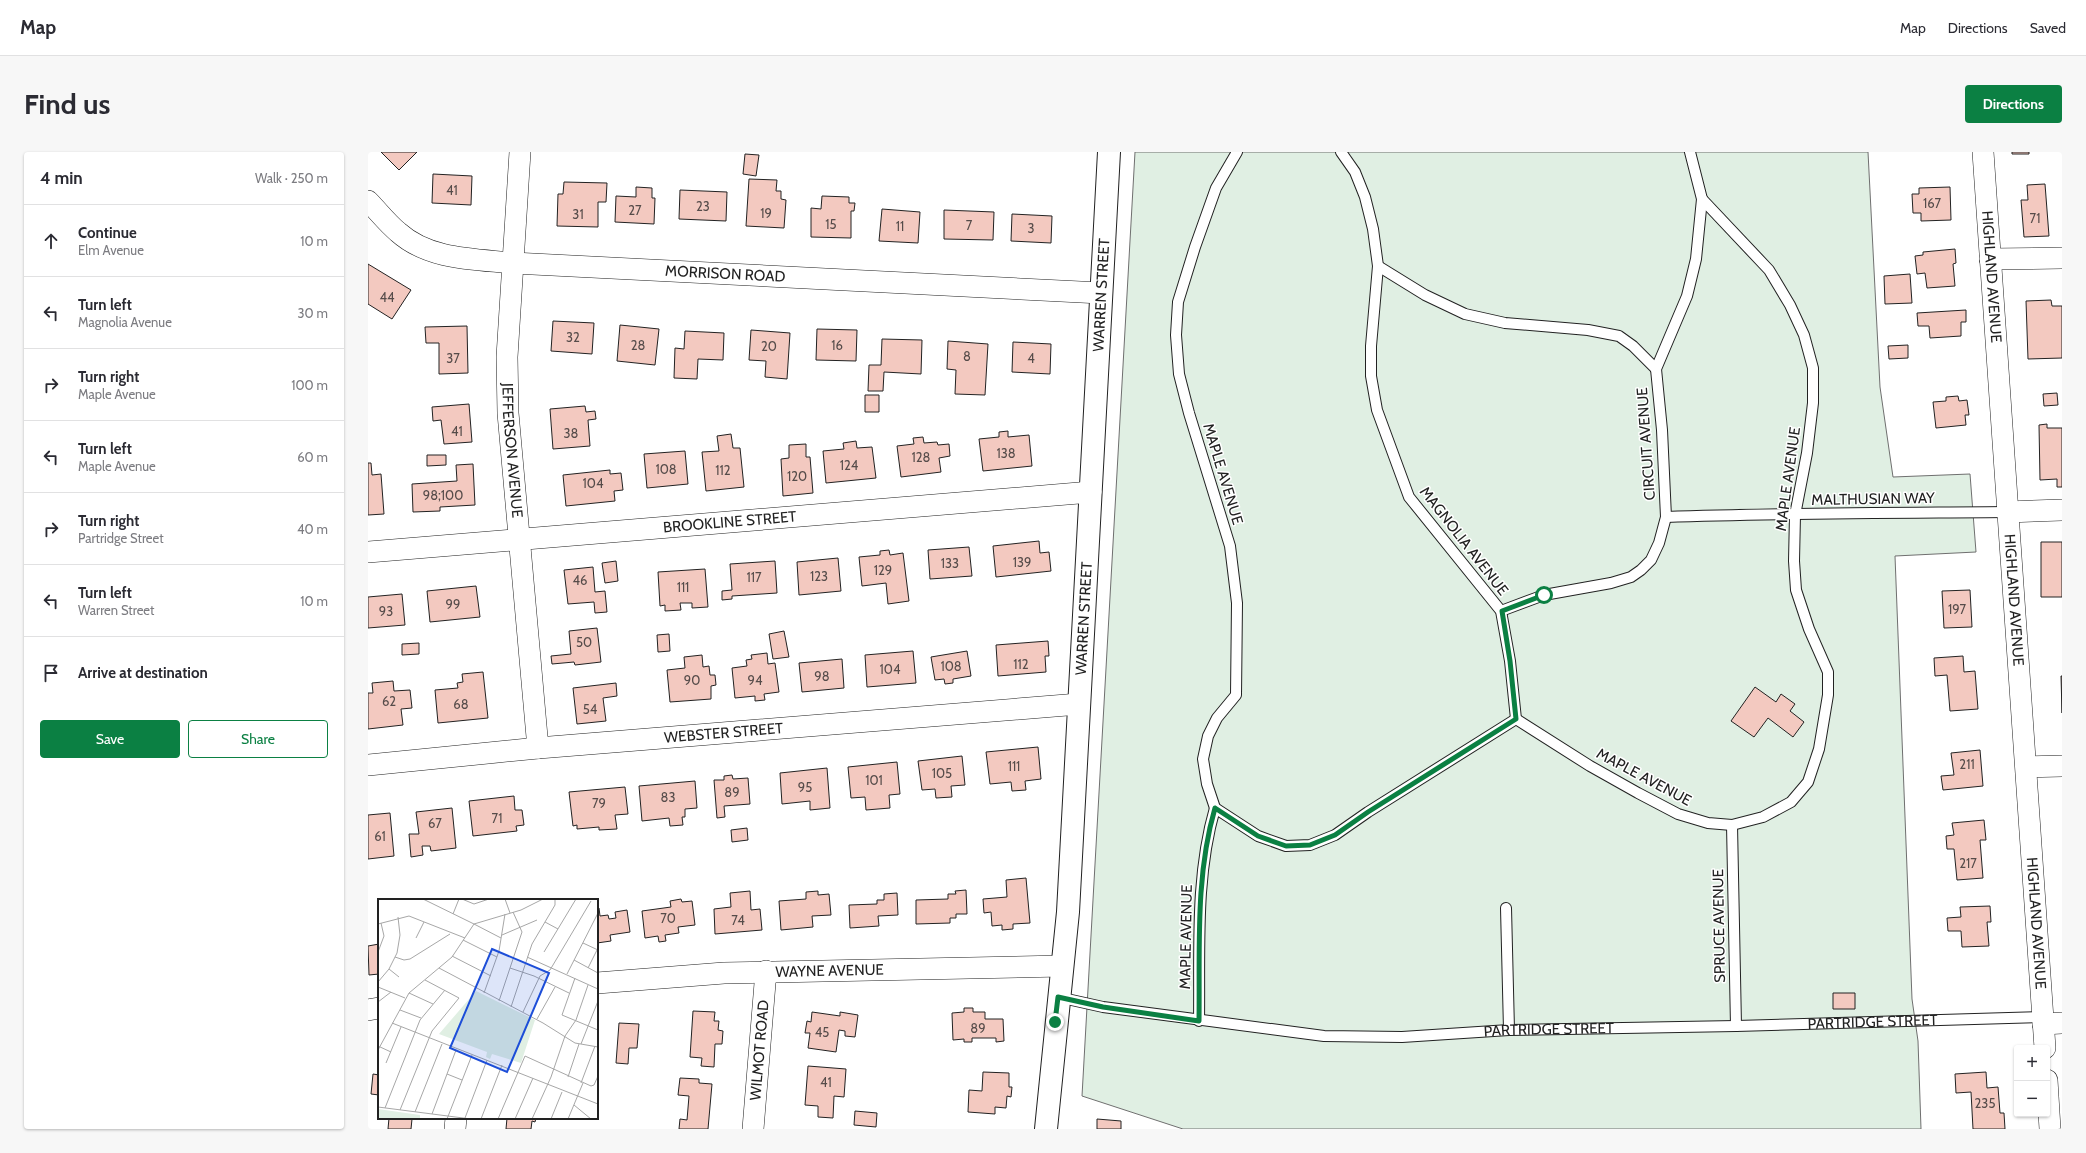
<!DOCTYPE html>
<html lang="en">
<head>
<meta charset="utf-8">
<style>
	body { margin:0; font-family:Cabin,sans-serif; background:#f7f7f7; color:#2b2b33 }
	.controls { position:absolute; right:12px; bottom:12px; display:grid; overflow:hidden; border-radius:4px; box-shadow:0 1px 3px #0004 }
	.controls button { width:36px; height:36px; display:grid; place-items:center; padding:0; border:0; border-bottom:1px solid #e1e1e2; background:#fff; color:#2b2b33; font:20px sans-serif }
	.stop { position:absolute; width:12px; height:12px; margin:-9px; border:3px solid #0b8043; border-radius:50%; background:#fff }
	.stop.end { background:#0b8043; border-color:#fff; box-shadow:0 1px 4px #0008 }
	.list { margin:0; padding:0; list-style:none }
	h2 { display:flex; justify-content:space-between; align-items:center; height:52px; margin:0; padding:0 16px; font-size:17px }
	h2 small { font-size:13px; font-weight:400; color:#7c7c81 }
	.list li { display:grid; grid-template-columns:26px 1fr auto; gap:12px; align-items:center; box-sizing:border-box; height:72px; padding:0 16px; border-top:1px solid #e1e1e2 }
	.list b { display:block; font-size:15px; white-space:nowrap }
	.list p { margin:0; font-size:13px; white-space:nowrap; color:#7c7c81 }
	.list em { font-size:13px; font-style:normal; color:#7c7c81 }
	.actions { display:flex; gap:8px; padding:12px 16px }
	.actions a { flex:1; padding:9px 0; border:1px solid #0b8043; border-radius:4px; text-align:center; font-size:14px; color:#0b8043 }
	.actions .main { background:#0b8043; color:#fff }
	.icon { flex:none; width:22px; height:22px; fill:none; stroke:currentColor; stroke-width:2; stroke-linecap:round; stroke-linejoin:round }
	.map { position:relative; flex:none; width:1694px; height:977px; overflow:hidden; border-radius:4px }
	header { display:flex; align-items:center; gap:24px; box-sizing:border-box; height:56px; padding:0 20px; background:#fff; border-bottom:1px solid #e1e1e2 }
	header strong { font-size:19px }
	nav { display:flex; gap:22px; margin-inline-start:auto; font-size:14px }
	.intro { display:flex; align-items:center; justify-content:space-between; box-sizing:border-box; height:96px; padding:0 24px }
	h1 { margin:0; font-size:28px }
	.button { padding:10px 18px; border-radius:4px; background:#0b8043; color:#fff; font-size:14px; font-weight:700 }
	main { display:flex; gap:24px; padding:0 24px }
	aside { flex:1; background:#fff; border-radius:4px; box-shadow:0 1px 3px #0004 }
	.map>svg:first-child { display:block }
	.green { fill:#e0efe3; stroke:#6f6f6f }
	.building { fill:#f3c9c0; stroke:#222 }
	.lines { fill:none; stroke-linecap:round; stroke-linejoin:round }
	.service-casing { stroke:#222; stroke-width:12 }
	.minor-casing { stroke:#222; stroke-width:22 }
	.tertiary-casing { stroke:#222; stroke-width:24 }
	.service { stroke:#fff; stroke-width:10 }
	.minor { stroke:#fff; stroke-width:21 }
	.tertiary { stroke:#fff; stroke-width:22 }
	.route { stroke:#0b8043; stroke-width:5 }
	.labels { text-anchor:middle; stroke-width:3; stroke-linejoin:round; paint-order:stroke }
	.number-label { font-size:13px; fill:#564c4a }
	.street-label { font-size:15px; fill:#222; stroke:#fff }
	.inset-road { fill:none; stroke:#a7a7a7; stroke-width:1 }
	.view { fill:#1d4ed8; fill-opacity:0.15; stroke:#1d4ed8; stroke-width:2 }
	.inset-edge { fill:none; stroke:#222; stroke-width:2 }
</style>
</head>
<body>
<header>
<strong>Map</strong>
<nav><a>Map</a><a>Directions</a><a>Saved</a></nav>
</header>
<div class="intro"><h1>Find us</h1><a class="button">Directions</a></div>
<main>
<aside>
<h2>4 min<small>Walk · 250 m</small></h2>
<ul class="list">
<li><svg class="icon" aria-label="ahead" viewBox="0 0 24 24"><path d="M12 20V5M6 11l6-6 6 6"/></svg><div><b>Continue</b><p>Elm Avenue</p></div><em>10 m</em></li>
<li><svg class="icon" aria-label="left" viewBox="0 0 24 24"><path d="M17 20v-9H6M10 6l-5 5 5 5"/></svg><div><b>Turn left</b><p>Magnolia Avenue</p></div><em>30 m</em></li>
<li><svg class="icon" aria-label="right" viewBox="0 0 24 24"><path d="M7 20v-9h11M14 6l5 5-5 5"/></svg><div><b>Turn right</b><p>Maple Avenue</p></div><em>100 m</em></li>
<li><svg class="icon" aria-label="left" viewBox="0 0 24 24"><path d="M17 20v-9H6M10 6l-5 5 5 5"/></svg><div><b>Turn left</b><p>Maple Avenue</p></div><em>60 m</em></li>
<li><svg class="icon" aria-label="right" viewBox="0 0 24 24"><path d="M7 20v-9h11M14 6l5 5-5 5"/></svg><div><b>Turn right</b><p>Partridge Street</p></div><em>40 m</em></li>
<li><svg class="icon" aria-label="left" viewBox="0 0 24 24"><path d="M17 20v-9H6M10 6l-5 5 5 5"/></svg><div><b>Turn left</b><p>Warren Street</p></div><em>10 m</em></li>
<li><svg class="icon" aria-label="arrive" viewBox="0 0 24 24"><path d="M6 21V4h12l-3 4 3 4H6"/></svg><div><b>Arrive at destination</b></div></li>
</ul>
<div class="actions"><a class="main">Save</a><a>Share</a></div>
</aside>
<div class="map">
<svg width="1694" height="977" viewBox="0 0 1694 977">
	<rect width="100%" height="100%" fill="#fff"/>
	<!-- green -->
	<path class="green" d="M767,0H1500L1512,235L1525,325L1602,322L1608,400L1527,404L1544,847L1550,889L1553,977H815L714,944Z"/>
	<!-- building -->
	<path class="building" d="M13,0H49L31,18Z
		M1644,0H1661V2H1644Z
		M377,2L391,3L388,24L375,22Z
		M65,22L104,24L103,53L64,51Z
		M381,27L409,28L408,39H413V47L418,48L416,76L378,74Z
		M196,30L239,31L238,50H230V75L189,74L190,42H195Z
		M1677,32L1681,84L1656,85L1653,48H1660L1659,33Z
		M268,35L284,36V46H287L286,72L247,70L248,44L268,45Z
		M1582,35L1583,68L1553,69V61H1545L1544,42H1551V36Z
		M312,38L359,40L358,69L311,67Z
		M454,44L481,45V51H487L486,59H483V86L443,85V56L453,57Z
		M514,57L552,60L550,91L511,89Z
		M576,58L626,60L625,88L576,87Z
		M644,62L684,64L683,91L643,89Z
		M1587,97L1588,111L1585,112L1587,134L1559,136L1557,121L1549,122L1547,104L1555,103V100Z
		M0,112L43,138L24,167L0,152Z
		M1542,122L1544,151L1517,152L1516,124Z
		M1683,148L1684,154H1694V206L1660,207L1658,149Z
		M1598,158V170H1593V184L1562,186L1561,174H1550L1549,161Z
		M185,169L226,171L224,202L183,199Z
		M252,173L291,177L287,213L249,209Z
		M99,174L100,221L71,222V191H58L57,175Z
		M449,177L489,178L488,209L448,208Z
		M383,178L422,181L419,227L397,225L398,209L381,208Z
		M317,179L356,181L355,208L330,207L329,227L306,226L307,196L316,197Z
		M514,187L554,188L553,222L516,220L515,239H500L501,213H513Z
		M580,189L620,192L617,243L587,242L588,218L579,217Z
		M645,190L683,192L682,222L644,220Z
		M1540,193V206L1521,207L1520,194Z
		M1689,241L1690,253L1676,254L1675,242Z
		M497,243H511V260H497Z
		M1590,244L1591,249L1599,248L1601,263H1597L1598,273L1568,276L1565,250L1578,249V245Z
		M101,252L104,290L76,292L73,268L65,269L64,255Z
		M217,254L218,260L227,259L228,267L220,268L222,294L185,297L182,257Z
		M1679,272V276H1694V335H1689V327L1672,328L1671,273Z
		M640,279V285L661,283L664,314L615,319L611,287L631,285V280Z
		M363,282L365,296H372L376,335L338,339L334,300L351,299L349,284Z
		M555,285L556,291L569,290L570,293L581,292L582,304L571,306L573,320L533,325L529,294L546,292L545,286Z
		M488,289L489,296L504,295L508,326L458,331L455,299L476,297L475,291Z
		M438,292V305H442L445,341L415,344L413,307L421,306V293Z
		M317,299L320,332L279,336L276,302Z
		M59,303H78V313L59,314Z
		M0,311H3L4,323L13,322L16,362L0,363Z
		M105,312L107,353L72,355V359L45,360L44,332L89,329L88,313Z
		M242,318V322L253,321L255,338L246,339L247,349L198,354L195,323Z
		M671,389L672,401L681,400L683,419L628,425L625,394Z
		M1673,390H1694V445H1673Z
		M601,395L604,424L562,427L560,398Z
		M521,398L522,403L535,401L541,449L520,452L518,431L494,434L491,405L512,403V399Z
		M470,406L473,439L431,443L429,410Z
		M248,409L250,429L237,431L234,411Z
		M407,409L409,441L364,444V447L354,448V439L364,438L362,412Z
		M225,415L227,440L237,439L239,460L227,461L226,450L200,452L196,418Z
		M337,417L340,455L324,456V451H312L313,458L297,459V453L292,454L290,420Z
		M108,434L112,465L62,470L59,439Z
		M1602,438L1604,475L1576,476L1574,439Z
		M34,442L37,473L0,476V445Z
		M229,476L233,510L207,513L206,510L184,512L183,504L203,502L201,479Z
		M416,479L421,505L405,507L401,482Z
		M301,482L302,499L290,500L289,483Z
		M680,489L681,504H677L678,520L630,524L628,493Z
		M51,491V502L34,503V492Z
		M545,499L548,531L499,535L497,503Z
		M599,499L603,524L585,527V531L577,532L576,527L567,528L563,505Z
		M399,501L400,512L407,511L411,540L396,542L397,548L387,549V544L367,546L364,516L379,514L378,508L384,507L383,503Z
		M334,503L335,515L341,514L342,523H347L348,533L343,534V547L302,550L299,518L317,516L316,505Z
		M1595,504L1596,520L1607,519L1610,557L1582,559L1579,523L1567,524L1566,506Z
		M474,507L476,536L434,540L431,511Z
		M115,520L120,566L70,571L67,538L90,536L89,531L95,530L94,522Z
		M1693,524H1694V561Z
		M25,529L26,539L42,538L44,556L33,557L35,573L0,577V541H5L4,531Z
		M248,531L249,544L235,546L238,569L209,572L205,536Z
		M1387,535L1408,550L1413,542L1427,552L1422,559L1436,570L1425,585L1400,566L1386,585L1363,569Z
		M670,595L673,627L657,629L658,638L644,639L643,630L622,632L618,600Z
		M1612,598L1615,634L1575,638L1573,624L1586,623L1583,601Z
		M594,604L597,633L583,634L584,645L568,646L567,637L554,638L550,609Z
		M529,610L532,642L521,643L522,656L498,658L497,645L483,646L480,615Z
		M459,616L462,656L442,658V649L414,652L412,621Z
		M364,623L365,627L380,626L382,652L356,654L357,665L349,666L346,628H356V624Z
		M327,629L329,656L317,657V665H314L315,673L302,674L301,666L274,669L271,634Z
		M257,635L260,662L247,663L249,677L231,678V675L209,677V673L205,674L201,640Z
		M146,644L147,658H154L156,673L148,674L149,679L105,684L101,649Z
		M84,656L88,696L63,699L62,694H54L55,703L43,705L41,682H51L48,660Z
		M22,661L26,704L0,707V663Z
		M1616,668L1618,688H1612L1615,726L1589,728L1586,697H1579L1578,684L1586,683L1584,671Z
		M379,676L380,688L364,690L363,678Z
		M658,726L662,771L645,772V777L634,778V773L624,774L623,760L616,761L615,747L639,745L638,728Z
		M598,738L599,762H588V766H582V771L548,772V748L580,747V742H588L587,739Z
		M382,739L383,758L392,757L394,778L347,782L346,757L363,755L362,741Z
		M450,739V743L461,742L463,763L444,764L445,775L413,778L411,749L438,747V740Z
		M529,741L530,763L510,764L511,774L482,776L481,753L509,752V748H516V742Z
		M313,747L314,750L324,749L327,773L310,775L311,781L297,783L298,789L291,790L290,784L277,786L274,759L303,755L302,749Z
		M1622,754L1623,770H1619L1621,794L1594,795L1593,779H1580L1579,766L1593,765L1592,755Z
		M231,756L232,764L240,763L241,767L248,766L247,760L259,758L262,780L242,783L243,789L229,791V757Z
		M11,792V822L1,823L0,794Z
		M1465,841H1487V857H1465Z
		M596,856H605V860H617V867H635L636,889L628,890V886H604V890H596V887L585,888L584,861L596,860Z
		M325,859L347,860L346,869H351L350,878L355,879L354,892H347L346,915L333,914L334,906L322,905Z
		M444,860L472,864V860L490,863L487,885L477,884V879L471,878L468,900L440,896L442,881H437L439,869L443,870Z
		M251,871L271,872L269,896H261L260,912L248,911Z
		M440,914L478,917L476,945L466,944L465,966L450,965V954L437,953Z
		M615,920L641,921V935H644L643,945L639,944L638,956L627,955V962L600,960L601,938L614,939Z
		M1618,920L1619,936L1630,935L1632,961H1636L1637,977H1605L1603,940L1588,941L1587,922Z
		M5,922L11,923V943L3,942Z
		M312,926L331,927V931L344,932L340,977H311L312,967L319,968L321,944L310,943Z
		M487,959L509,961L508,975L486,973Z
		M21,966L44,967L43,977H20Z
		M139,966H168L167,970L164,969L163,977H138Z
		M729,967L753,969V977H729Z"/>
	<g class="lines">
		<defs>
			<g id="service">
				<path d="M973,0L987,20L997,45L1005,77L1010,114L1003,194V224L1009,258L1041,345L1133,459L1142,509L1148,567"/>
				<path d="M1010,114L1057,143L1097,162L1137,171L1220,178L1251,184L1265,194L1288,217"/>
				<path d="M1298,365C1412,361 1526,361 1639,360"/>
				<path d="M1133,459L1176,443L1243,431L1263,425L1273,418L1283,408L1291,391L1298,365L1294,278L1288,217L1319,144L1328,107L1334,47L1322,0"/>
				<path d="M1148,567L1222,614L1270,641L1310,662L1340,671L1364,673L1395,665L1423,650L1440,630L1451,597L1460,543V520L1441,477L1428,438L1426,409L1427,363L1439,301L1445,251V216L1436,183L1422,153L1401,118L1334,47"/>
				<path d="M847,656L839,632L835,607L840,584L849,566L868,543L869,451L862,394L821,261L811,222L808,183L810,150L827,95L848,36L869,0"/>
				<path d="M1364,673L1368,874"/>
				<path d="M1138,756L1141,878"/>
				<path id="s1" d="M690,845L735,855L956,884L1034,885L1141,878L1368,874L1675,865"/>
				<path d="M831,869C832,798 827,725 847,656L890,684L918,694L942,693L967,683L1000,660L1148,567"/>
			</g>
			<g id="minor">
				<path id="s2" d="M152,0L139,205L140,261L170,596"/>
				<path id="s3" d="M1615,0L1677,896"/>
				<path id="s4" d="M0,49C10,59 19,71 30,80C61,108 106,107 145,111L733,141"/>
				<path d="M1622,107L1694,106"/>
				<path d="M1639,360L1694,358"/>
				<path id="s5" d="M0,400L723,340"/>
				<path id="s6" d="M0,613L170,596L711,552"/>
				<path d="M1659,615L1694,614"/>
				<path id="s7" d="M229,831L356,821L694,814"/>
				<path d="M0,858L11,856"/>
				<path d="M1675,872L1694,871"/>
				<path d="M1679,928L1682,977"/>
				<path d="M87,977L88,966"/>
				<path id="s8" d="M385,977L398,819"/>
			</g>
			<g id="tertiary">
				<path id="s9" d="M678,977L700,760L741,0"/>
			</g>
		</defs>
		<!-- service casing -->
		<use href="#service" class="service-casing"/>
		<!-- minor casing -->
		<use href="#minor" class="minor-casing"/>
		<!-- tertiary casing -->
		<use href="#tertiary" class="tertiary-casing"/>
		<!-- service -->
		<use href="#service" class="service"/>
		<!-- minor -->
		<use href="#minor" class="minor"/>
		<!-- tertiary -->
		<use href="#tertiary" class="tertiary"/>
	</g>
	<g class="lines">
		<!-- route -->
		<path class="route" d="M687,870L690,845L735,855L831,869C832,798 827,725 847,656L890,684L918,694L942,693L967,683L1000,660L1148,567L1142,509L1134,459L1176,443"/>
	</g>
	<g class="labels">
		<!-- number labels -->
		<g class="number-label">
			<text x="84" y="43">41</text>
			<text x="1564" y="56">167</text>
			<text x="335" y="59">23</text>
			<text x="267" y="63">27</text>
			<text x="398" y="66">19</text>
			<text x="210" y="67">31</text>
			<text x="1667" y="71">71</text>
			<text x="463" y="77">15</text>
			<text x="601" y="78">7</text>
			<text x="532" y="79">11</text>
			<text x="663" y="81">3</text>
			<text x="19" y="150">44</text>
			<text x="205" y="190">32</text>
			<text x="270" y="198">28</text>
			<text x="469" y="198">16</text>
			<text x="401" y="199">20</text>
			<text x="599" y="209">8</text>
			<text x="85" y="211">37</text>
			<text x="663" y="211">4</text>
			<text x="89" y="284">41</text>
			<text x="203" y="286">38</text>
			<text x="638" y="306">138</text>
			<text x="553" y="310">128</text>
			<text x="481" y="318">124</text>
			<text x="298" y="322">108</text>
			<text x="355" y="323">112</text>
			<text x="429" y="329">120</text>
			<text x="225" y="336">104</text>
			<text x="75" y="348">98;100</text>
			<text x="654" y="415">139</text>
			<text x="582" y="416">133</text>
			<text x="515" y="423">129</text>
			<text x="451" y="429">123</text>
			<text x="386" y="430">117</text>
			<text x="212" y="433">46</text>
			<text x="315" y="440">111</text>
			<text x="85" y="457">99</text>
			<text x="1589" y="462">197</text>
			<text x="18" y="464">93</text>
			<text x="216" y="495">50</text>
			<text x="653" y="517">112</text>
			<text x="583" y="519">108</text>
			<text x="522" y="522">104</text>
			<text x="454" y="529">98</text>
			<text x="324" y="533">90</text>
			<text x="387" y="533">94</text>
			<text x="21" y="554">62</text>
			<text x="93" y="557">68</text>
			<text x="222" y="562">54</text>
			<text x="1599" y="617">211</text>
			<text x="646" y="619">111</text>
			<text x="574" y="626">105</text>
			<text x="506" y="633">101</text>
			<text x="437" y="640">95</text>
			<text x="364" y="645">89</text>
			<text x="300" y="650">83</text>
			<text x="231" y="656">79</text>
			<text x="129" y="671">71</text>
			<text x="67" y="676">67</text>
			<text x="12" y="689">61</text>
			<text x="1600" y="716">217</text>
			<text x="300" y="771">70</text>
			<text x="370" y="773">74</text>
			<text x="610" y="881">89</text>
			<text x="454" y="885">45</text>
			<text x="458" y="935">41</text>
			<text x="1617" y="956">235</text>
		</g>
		<!-- street labels -->
		<g class="street-label">
			<text dy="5" stroke="none"><textPath href="#s4" startOffset="377">MORRISON ROAD</textPath></text>
			<text dy="5" stroke="none"><textPath href="#s3" startOffset="125">HIGHLAND AVENUE</textPath></text>
			<text dy="5" stroke="none"><textPath href="#s9" startOffset="836">WARREN STREET</textPath></text>
			<text transform="translate(1278 292) rotate(-94)" y="5">CIRCUIT AVENUE</text>
			<text dy="5" stroke="none"><textPath href="#s2" startOffset="299">JEFFERSON AVENUE</textPath></text>
			<text transform="translate(855 322) rotate(73)" y="5">MAPLE AVENUE</text>
			<text transform="translate(1420 327) rotate(-82)" y="5">MAPLE AVENUE</text>
			<text transform="translate(1505 347) rotate(-1)" y="5">MALTHUSIAN WAY</text>
			<text dy="5" stroke="none"><textPath href="#s5" startOffset="363">BROOKLINE STREET</textPath></text>
			<text transform="translate(1096 389) rotate(52)" y="5">MAGNOLIA AVENUE</text>
			<text dy="5" stroke="none"><textPath href="#s3" startOffset="449">HIGHLAND AVENUE</textPath></text>
			<text dy="5" stroke="none"><textPath href="#s9" startOffset="512">WARREN STREET</textPath></text>
			<text dy="5" stroke="none"><textPath href="#s6" startOffset="357">WEBSTER STREET</textPath></text>
			<text transform="translate(1276 625) rotate(28)" y="5">MAPLE AVENUE</text>
			<text dy="5" stroke="none"><textPath href="#s3" startOffset="773">HIGHLAND AVENUE</textPath></text>
			<text transform="translate(1351 774) rotate(-91)" y="5">SPRUCE AVENUE</text>
			<text transform="translate(818 785) rotate(-89)" y="5">MAPLE AVENUE</text>
			<text dy="5" stroke="none"><textPath href="#s7" startOffset="233">WAYNE AVENUE</textPath></text>
			<text dy="5" stroke="none"><textPath href="#s1" startOffset="818">PARTRIDGE STREET</textPath></text>
			<text dy="5" stroke="none"><textPath href="#s1" startOffset="494">PARTRIDGE STREET</textPath></text>
			<text dy="5" stroke="none"><textPath href="#s8" startOffset="79">WILMOT ROAD</textPath></text>
		</g>
	</g>
	<!-- overview -->
	<g transform="translate(10 747)">
		<rect width="220" height="220" fill="#fff"/>
		<path d="M98,92L157,121L143,164L114,155L112,160L108,158L109,153L61,135ZM0,210L42,216V220H0Z" fill="#e0efe3"/>
		<path class="inset-road" d="M45,0L96,25M84,0L96,5L111,0M127,0L132,14M75,15L81,0M167,23L180,30M0,25L31,17L87,39M96,25L123,39M124,36L159,21M38,39L46,23M85,41L119,58M205,44L220,51M0,53L6,37L3,24M166,53L198,0M74,57L113,77M17,58L26,61L32,60L72,35M149,58L220,90M196,61L220,74M61,69L165,124L197,144L220,148M132,69L156,77L191,94M210,69L220,49M11,70L21,78M189,75L220,14M197,79L184,116L220,131M0,83L11,70L19,54L22,36L20,18M0,88L27,99M31,94L55,105M106,94L121,52L127,15M121,102L144,33L135,13M0,103L13,93M133,108L154,45L177,6V0M22,111L43,119M145,113L162,77L172,71L213,2M159,120L177,88M14,124L220,205M203,145L220,102M0,147L13,153M0,151L31,94L74,58L96,25L143,11L165,0M8,164L23,128M69,175L84,181M190,178L201,145M203,184L217,147M196,206L213,220M0,208L93,220M7,209L42,121L67,91M22,211L54,132L81,99L47,81M37,213L64,145M54,215L78,151M87,219L109,161M69,220L94,156M103,220L124,166M120,220L147,157L213,187L216,186L220,177M137,220L155,179M154,220L173,178L187,137L198,121L210,86M173,220L184,193M190,220L205,184"/>
		<path class="view" d="M114,50L171,74L129,173L72,149Z"/>
		<rect width="220" height="220" class="inset-edge"/>
	</g>
</svg>
<div class="controls">
<button>+</button>
<button>−</button>
</div>
<div class="stop" style="left:1176px;top:443px"></div>
<div class="stop end" style="left:687px;top:870px"></div>
</div>
</main>
</body>
</html>
